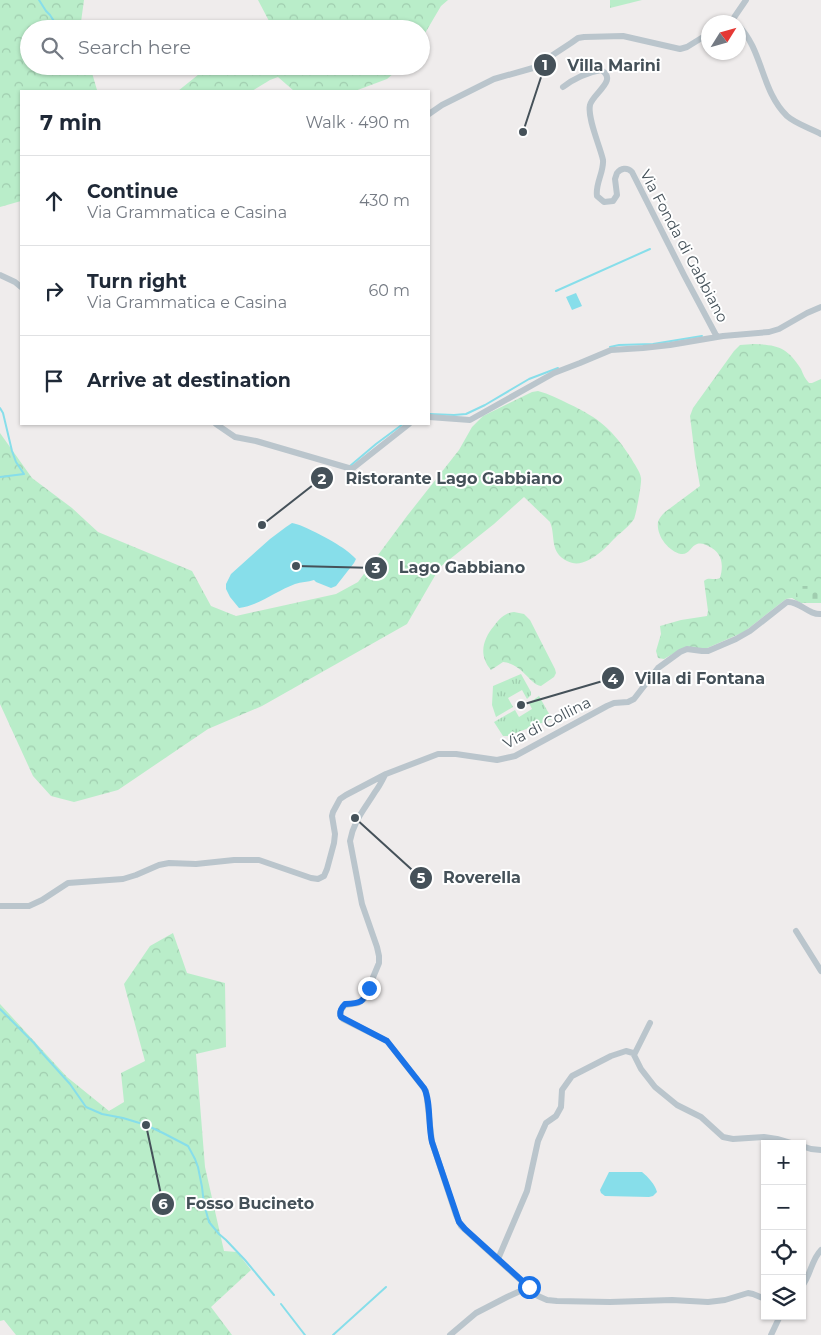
<!DOCTYPE html>
<html lang="en">
<head>
<meta charset="utf-8">
<style>
	body { margin:0; font-family:Montserrat,sans-serif; background:#f2f2f3; color:#1f2937 }
	.controls { position:absolute; right:15px; bottom:15px; display:grid; overflow:hidden; border-radius:0px; box-shadow:0 1px 4px #0004 }
	.controls button { width:45px; height:45px; display:grid; place-items:center; padding:0; border:0; border-bottom:1px solid #e0e1e3; background:#fff; color:#1f2937; font:25px sans-serif }
	.compass { position:absolute; left:701px; top:15px; width:45px; height:45px; border-radius:50%; background:#fff; box-shadow:0 1px 4px #0004; rotate:53deg }
	.stop { position:absolute; width:15px; height:15px; margin:-11px; border:4px solid #1a73e8; border-radius:50%; background:#fff }
	.stop.end { background:#1a73e8; border-color:#fff; box-shadow:0 1px 5px #0008 }
	.list { margin:0; padding:0; list-style:none }
	h2 { display:flex; justify-content:space-between; align-items:center; height:65px; margin:0; padding:0 20px; font-size:21px }
	h2 small { font-size:16px; font-weight:400; color:#747a83 }
	.list li { display:grid; grid-template-columns:32px 1fr auto; gap:15px; align-items:center; box-sizing:border-box; height:90px; padding:0 20px; border-top:1px solid #e0e1e3 }
	.list b { display:block; font-size:19px; white-space:nowrap }
	.list p { margin:0; font-size:16px; white-space:nowrap; color:#747a83 }
	.list em { font-size:16px; font-style:normal; color:#747a83 }
	.icon { flex:none; width:28px; height:28px; fill:none; stroke:currentColor; stroke-width:2; stroke-linecap:round; stroke-linejoin:round }
	.map { position:relative; flex:none; width:821px; height:1335px; overflow:hidden }
	.search { position:absolute; background:#fff; box-shadow:0 1px 4px #0004; left:20px; top:20px; width:410px; height:55px; display:flex; align-items:center; gap:12px; box-sizing:border-box; padding:0 18px; border-radius:28px; color:#747a83; font-size:19px }
	.panel { position:absolute; background:#fff; box-shadow:0 1px 4px #0004; left:20px; top:90px; width:410px; height:335px; border-radius:0px }
	.map>svg:first-child { display:block }
	.grass { fill:url(#grass-tufts) }
	.forest { fill:url(#forest-crowns) }
	.cemetery { fill:url(#cemetery-stones) }
	.water { fill:#87deea }
	.lines { fill:none; stroke-linecap:round; stroke-linejoin:round }
	.stream { stroke:#87deea; stroke-width:2 }
	.minor { stroke:#bac5cc; stroke-width:6 }
	.route { stroke:#1a73e8; stroke-width:6 }
	.labels { text-anchor:middle; stroke-width:4; stroke-linejoin:round; paint-order:stroke }
	.street-label { font-size:15px; fill:#455159; stroke:#fff }
	.leader { fill:none; stroke:#455159; stroke-width:2 }
	.callout-dot { fill:#455159; stroke:#fff; stroke-width:2 }
	.mark-label { font-size:15px; text-anchor:middle; font-weight:bold; fill:#fff }
	.callout-label { font-size:16px; text-anchor:middle; font-weight:bold; fill:#455159; stroke:#fff; stroke-width:4; stroke-linejoin:round; paint-order:stroke }
</style>
</head>
<body>
<div class="map">
<svg width="821" height="1335" viewBox="0 0 821 1335">
	<defs>
		<pattern id="grass-tufts" width="24" height="20" patternUnits="userSpaceOnUse" patternTransform="scale(1.25)"><rect width="24" height="20" fill="#b9edc9"/><path d="M3 7l-1-3M5 7V3M7 7l1-3M15 17l-1-3M17 17v-4M19 17l1-3" fill="none" stroke="#a0cdaf"/></pattern>
		<pattern id="forest-crowns" width="20" height="18" patternUnits="userSpaceOnUse" patternTransform="scale(1.25)"><rect width="20" height="18" fill="#b9edc9"/><path d="M2 6a3 3 0 1 1 6 0M12 15a3 3 0 1 1 6 0" fill="none" stroke="#a0cdaf"/></pattern>
		<pattern id="cemetery-stones" width="16" height="16" patternUnits="userSpaceOnUse" patternTransform="scale(1.25)"><rect width="16" height="16" fill="#b9edc9"/><path d="M2 7V4a2 2 0 0 1 4 0v3zM10 15v-3a2 2 0 0 1 4 0v3z" fill="#a0cdaf"/></pattern>
	</defs>
	<rect width="100%" height="100%" fill="#efecec"/>
	<!-- grass -->
	<path class="grass" d="M521,674L531,692V695L527,699L522,690L508,698L513,707L496,717L492,705L493,686Z
		M539,696L552,719L508,736H503L494,722L515,710L519,717L532,709L529,703Z"/>
	<!-- forest -->
	<path class="forest" d="M0,0H84L81,22L82,29H29V66H90L97,90L96,91H21V201L0,207Z
		M258,0H448L441,6L421,40V29H260L269,21Z
		M610,0H642L610,8Z
		M209,66H402L387,79L355,91H294L278,77L270,80L252,91H178Z
		M754,344C778,345 787,347 801,369C803,374 805,379 809,383H812L821,379V586H801V592L797,597H801V603L792,598L786,599L744,632L705,649H681L664,659L658,658L656,651L661,634L660,626L681,620L707,616L708,611L704,581C708,576 715,581 720,578C724,564 722,552 708,546C705,544 701,543 697,544C691,546 689,555 681,554C668,551 656,535 658,522C659,518 662,515 665,512L700,486L695,457L690,416L693,408L734,351L740,345Z
		M538,391C549,394 559,399 569,404C599,418 613,430 631,458C634,464 640,471 641,478C642,482 636,515 634,519C630,525 623,531 618,535C606,547 586,571 567,561C549,552 556,536 550,522L524,497L494,524L440,567L407,624L262,706L208,729L118,790L74,802L51,796L33,776L0,704V433L32,478L72,508L98,532L192,571L211,606L236,616L336,594L358,582L407,516L459,450L472,427L483,416L532,392Z
		M514,612L524,614L530,620L555,669L556,673L554,677L541,686C529,684 523,664 503,662L491,670C478,655 483,639 494,626C500,618 505,613 514,612Z
		M173,933L187,973L225,983L226,1047L196,1054L205,1167L224,1251L237,1252L251,1270L211,1307L232,1335H16L4,1320L0,1321V1004L67,1077L109,1111L124,1102L121,1073L145,1061L124,984L150,946Z"/>
	<!-- cemetery -->
	<path class="cemetery" d="M801,586H821V603H801V597H796V592H801Z"/>
	<!-- water -->
	<path class="water" d="M576,293L582,306L572,310L566,297Z
		M292,523C302,524 339,544 347,551C350,553 353,556 356,559L354,563L336,586L331,588L316,582L314,580C308,582 301,582 295,584C276,591 260,605 239,608L230,597L226,589V584L231,574L270,539L286,527Z
		M609,1172H642C648,1177 655,1184 657,1192L653,1196L649,1197L605,1196L601,1193L600,1190Z"/>
	<g class="lines">
		<!-- stream -->
		<path class="stream" d="M39,0L46,11L50,15L59,29
			M556,291L650,249
			M610,347L619,345L653,344L702,336
			M0,408L3,413L12,451L16,462L24,474
			M429,414L454,415L466,414L485,405L529,379L558,368
			M350,466L376,444L403,424
			M0,477L24,474
			M0,1009L34,1043L43,1054L70,1084L86,1107L102,1114L123,1118L146,1125L163,1133L188,1146L195,1159L198,1167L202,1187L204,1204L209,1222L219,1234L226,1240L245,1260L274,1295
			M281,1304L305,1335
			M333,1335L386,1287"/>
		<!-- minor -->
		<path class="minor" d="M728,22L733,19L746,0
			M738,25C763,50 761,91 787,116C796,124 810,128 821,134
			M563,87C573,79 588,72 601,70C619,80 592,94 590,105C587,118 600,146 603,160C604,172 595,184 597,196L604,202L613,201L617,195L615,179L617,173C621,168 627,167 632,172L684,275L717,337
			M429,114L442,105L494,79L533,68L571,43L578,38L584,37L623,36L680,49L687,47L708,34
			M0,275L15,282L21,287
			M429,417L470,420L554,373L580,363L611,350L643,348L670,345L723,336L769,332L779,329L807,313L821,307
			M216,424L235,437L256,441L352,469L409,424
			M385,775C382,781 379,787 375,792C364,810 354,820 350,841L362,904L377,947L379,956V963L364,999L358,1003L345,1005L341,1010L340,1015L343,1019L387,1041L426,1091L432,1142L456,1215L461,1226L538,1296L547,1300L557,1301L610,1302L672,1300L708,1302L725,1300L748,1293L753,1294L765,1299
			M0,906H29L42,900L68,883L123,879L136,875L159,865L169,863L196,864L234,860H259L311,878L318,879L324,876L327,869L334,843L335,834L332,816L333,812L340,799L346,795L386,774L438,754H456L497,760L515,756L607,706L614,703L628,702L634,699L658,668L680,652L687,649L702,651H708L736,639L750,631L787,602C800,601 808,615 821,614
			M796,931L821,971
			M634,1055L650,1023
			M802,1146L811,1149L821,1150
			M498,1259L527,1191L538,1141L546,1123L556,1116L561,1107L562,1090L572,1076L611,1056L626,1051L633,1053L641,1069L655,1087L677,1105L701,1117L723,1137L733,1139L764,1137L777,1139L794,1144
			M802,1286C811,1275 811,1260 821,1250
			M450,1335L476,1313L507,1297L529,1287
			M771,1335L780,1316"/>
	</g>
	<g class="lines">
		<!-- route -->
		<path class="route" d="M369,988C363,1003 361,1003 345,1004C341,1008 339,1012 341,1017L387,1041L424,1088C431,1101 428,1126 432,1142L459,1222L465,1229L529,1287"/>
	</g>
	<g class="labels">
		<!-- street labels -->
		<g class="street-label">
			<text transform="translate(684 246) rotate(62)" y="5">Via Fonda di Gabbiano</text>
			<text transform="translate(547 723) rotate(-27)" y="5">Via di Collina</text>
		</g>
	</g>
	<!-- callouts -->
	<path class="leader" d="M523 132L545 65M262 525L322 478M296 566L376 568M521 705L613 678M355 818L421 878M146 1125L163 1204"/>
	<g class="callout-dot">
		<circle cx="523" cy="132" r="5"/>
		<circle cx="262" cy="525" r="5"/>
		<circle cx="296" cy="566" r="5"/>
		<circle cx="521" cy="705" r="5"/>
		<circle cx="355" cy="818" r="5"/>
		<circle cx="146" cy="1125" r="5"/>
		<circle cx="545" cy="65" r="12"/>
		<circle cx="322" cy="478" r="12"/>
		<circle cx="376" cy="568" r="12"/>
		<circle cx="613" cy="678" r="12"/>
		<circle cx="421" cy="878" r="12"/>
		<circle cx="163" cy="1204" r="12"/>
	</g>
	<g class="mark-label">
		<text x="545" y="70">1</text>
		<text x="322" y="484">2</text>
		<text x="376" y="573">3</text>
		<text x="613" y="684">4</text>
		<text x="421" y="883">5</text>
		<text x="163" y="1209">6</text>
	</g>
	<g class="callout-label">
		<text x="614" y="71">Villa Marini</text>
		<text x="454" y="484">Ristorante Lago Gabbiano</text>
		<text x="462" y="573">Lago Gabbiano</text>
		<text x="700" y="684">Villa di Fontana</text>
		<text x="482" y="883">Roverella</text>
		<text x="250" y="1209">Fosso Bucineto</text>
	</g>
</svg>
<div class="controls">
<button>+</button>
<button>−</button>
<button><svg class="icon" aria-label="locate" viewBox="0 0 24 24"><circle cx="12" cy="12" r="6"/><path d="M12 2v4M12 18v4M2 12h4M18 12h4"/></svg></button>
<button><svg class="icon" aria-label="layers" viewBox="0 0 24 24"><path d="M12 4l9 5-9 5-9-5zM3 14l9 5 9-5"/></svg></button>
</div>
<svg class="compass" viewBox="-18 -18 36 36"><path d="M0-13l5 13h-10z" fill="#e53935"/><path d="M0 13l5-13h-10z" fill="#747a83"/></svg>
<div class="stop" style="left:529px;top:1287px"></div>
<div class="stop end" style="left:369px;top:988px"></div>
<div class="search"><svg class="icon" aria-label="search" viewBox="0 0 24 24"><circle cx="10" cy="10" r="6"/><path d="M15 15l6 6"/></svg>Search here</div>
<section class="panel">
<h2>7 min<small>Walk · 490 m</small></h2>
<ul class="list">
<li><svg class="icon" aria-label="ahead" viewBox="0 0 24 24"><path d="M12 20V5M6 11l6-6 6 6"/></svg><div><b>Continue</b><p>Via Grammatica e Casina</p></div><em>430 m</em></li>
<li><svg class="icon" aria-label="right" viewBox="0 0 24 24"><path d="M7 20v-9h11M14 6l5 5-5 5"/></svg><div><b>Turn right</b><p>Via Grammatica e Casina</p></div><em>60 m</em></li>
<li><svg class="icon" aria-label="arrive" viewBox="0 0 24 24"><path d="M6 21V4h12l-3 4 3 4H6"/></svg><div><b>Arrive at destination</b></div></li>
</ul>
</section>
</div>
</body>
</html>
